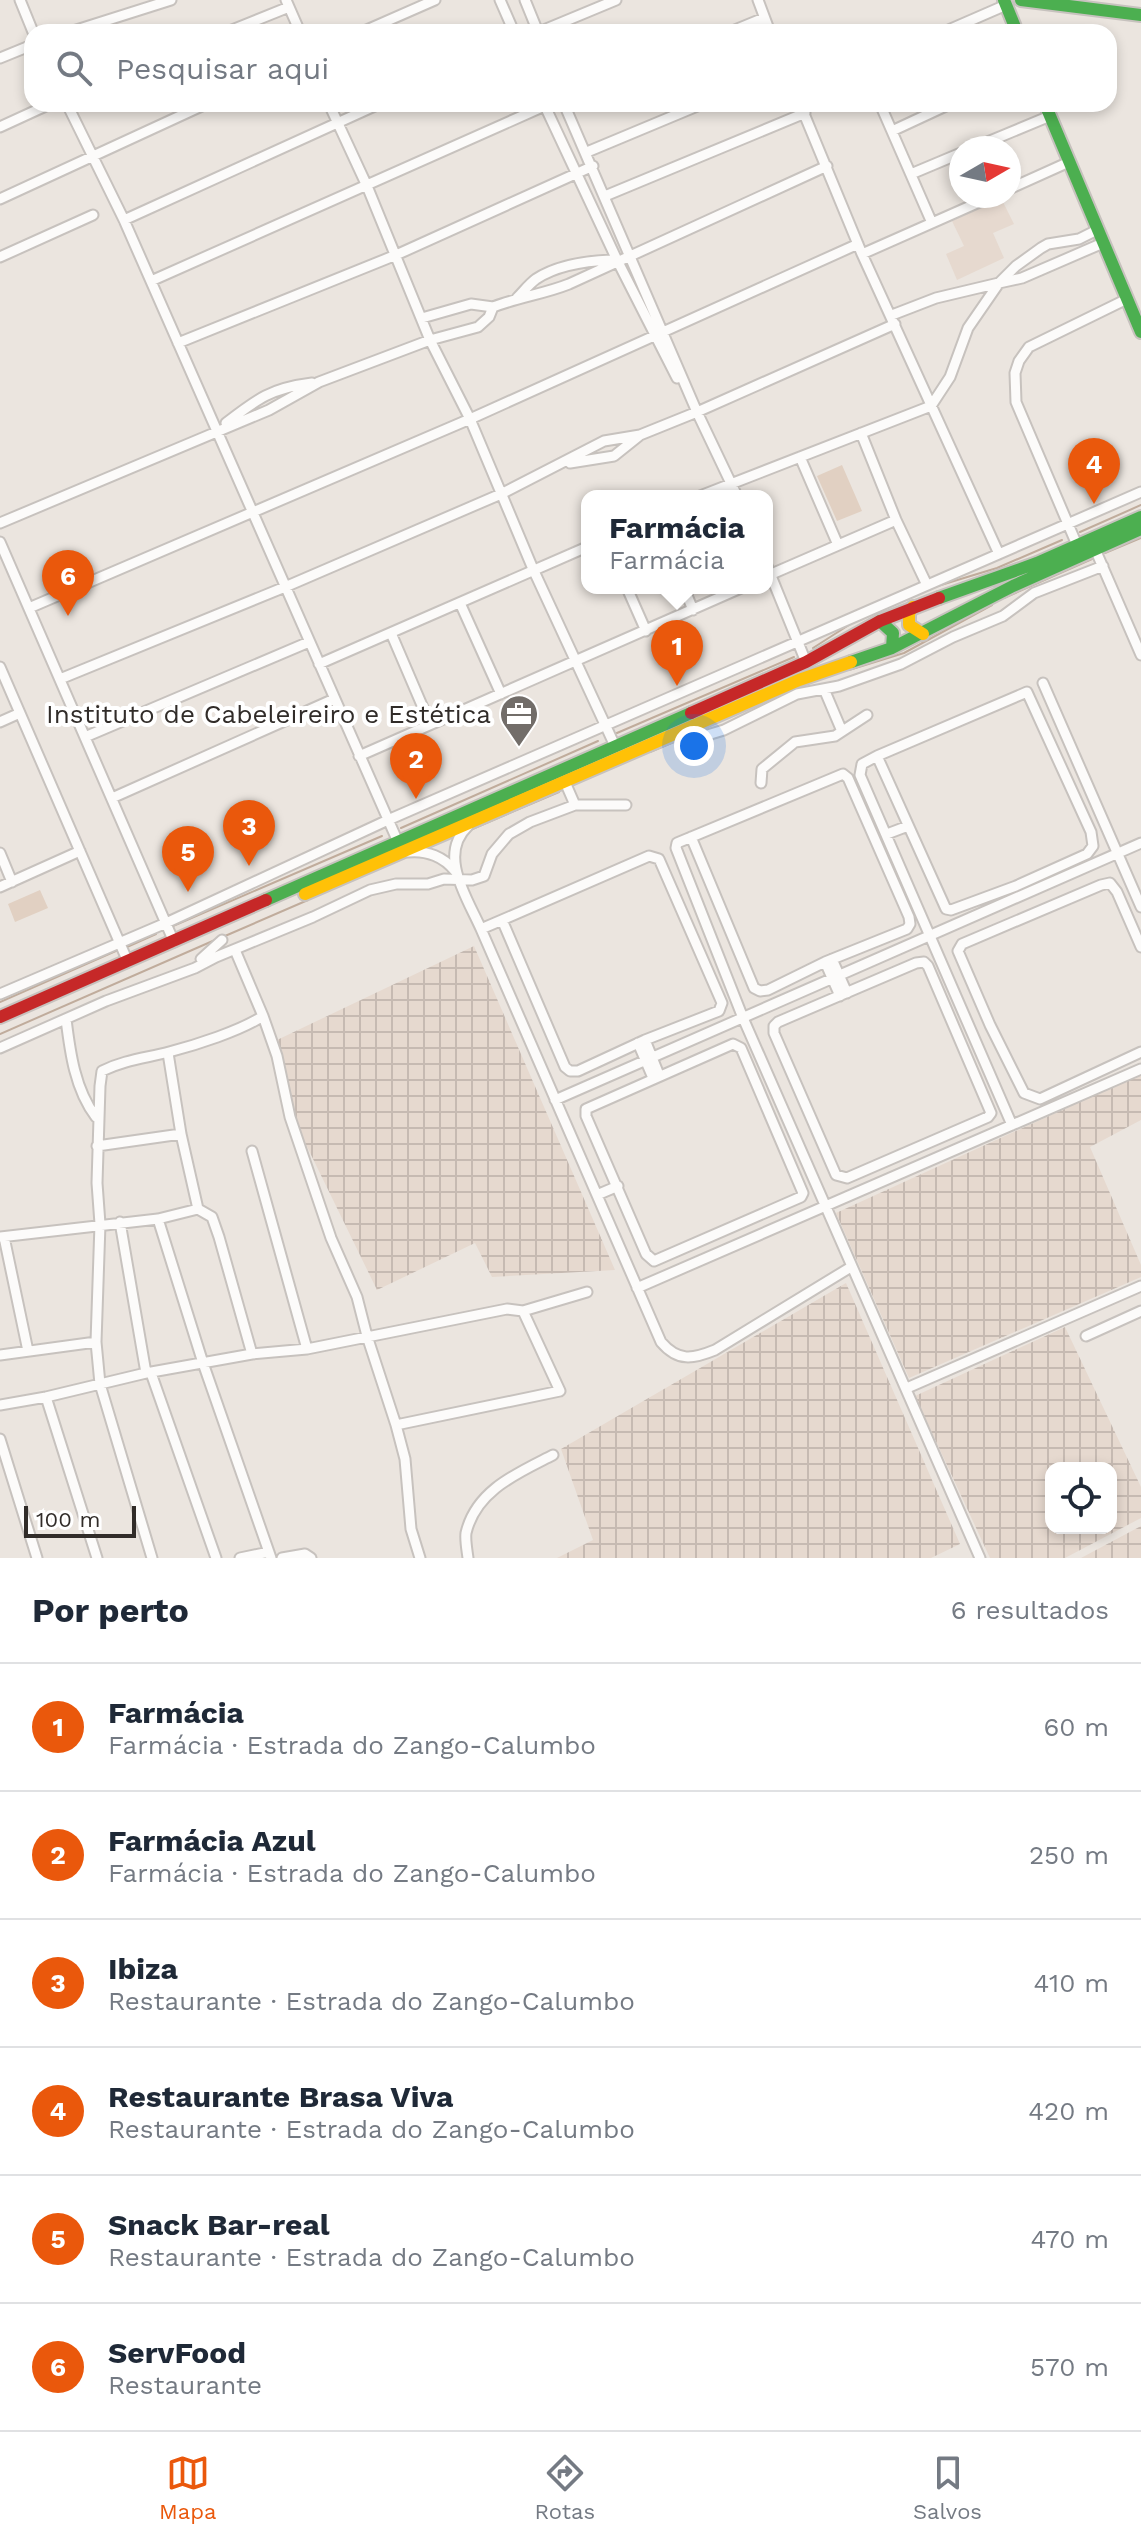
<!DOCTYPE html>
<html lang="pt">
<head>
<meta charset="utf-8">
<style>
	body { margin:0; font-family:"Work Sans",sans-serif; background:#f2f2f3; color:#1f2937 }
	.controls { position:absolute; right:24px; bottom:24px; display:grid; overflow:hidden; border-radius:16px; box-shadow:0 4px 12px #0003 }
	.controls button { width:72px; height:72px; display:grid; place-items:center; padding:0; border:0; border-bottom:2px solid #e0e1e3; background:#fff; color:#1f2937; font:40px sans-serif }
	.compass { position:absolute; left:949px; top:136px; width:72px; height:72px; border-radius:50%; background:#fff; box-shadow:0 4px 12px #0003; rotate:81deg }
	.scale { position:absolute; left:24px; bottom:20px; width:112px; box-sizing:border-box; padding-left:8px; border:4px solid #312c29; border-top:0; font-size:22px; line-height:28px; white-space:nowrap; color:#312c29; -webkit-text-stroke:6px #fff; paint-order:stroke }
	.you { position:absolute; left:694px; top:746px; width:28px; height:28px; margin:-20px; border:6px solid #fff; border-radius:50%; background:#1a73e8; box-shadow:0 0 0 12px #1a73e833 }
	.badge { display:grid; place-items:center; width:52px; height:52px; border-radius:50%; background:#ea580c; color:#fff; font-size:26px; font-weight:700 }
	.pin { position:absolute; translate:-50% -66px; filter:drop-shadow(0 2px 4px #0008) }
	.pin::after { content:''; position:absolute; top:42px; width:28px; height:24px; background:inherit; clip-path:polygon(0 0,100% 0,50% 100%) }
	.popup { position:absolute; left:581px; top:490px; width:192px; height:104px; box-sizing:border-box; display:grid; place-content:center; border-radius:16px; background:#fff; filter:drop-shadow(0 2px 6px #0005); font-size:26px; white-space:nowrap; color:#747a83 }
	.popup b { font-size:30px; color:#1f2937 }
	.popup::after { content:''; position:absolute; left:50%; top:100%; margin-left:-16px; border:16px solid transparent; border-top-color:#fff }
	.list { margin:0; padding:0; list-style:none }
	h2 { display:flex; justify-content:space-between; align-items:center; height:104px; margin:0; padding:0 32px; font-size:34px }
	h2 small { font-size:26px; font-weight:400; color:#747a83 }
	.list li { display:grid; grid-template-columns:52px 1fr auto; gap:24px; align-items:center; box-sizing:border-box; height:128px; padding:0 32px; border-top:2px solid #e0e1e3 }
	.list b { display:block; font-size:30px; white-space:nowrap }
	.list p { margin:0; font-size:26px; white-space:nowrap; color:#747a83 }
	.list em { font-size:26px; font-style:normal; color:#747a83 }
	.icon { flex:none; width:44px; height:44px; fill:none; stroke:currentColor; stroke-width:2; stroke-linecap:round; stroke-linejoin:round }
	.map { position:relative; flex:none; width:1141px; height:1558px; overflow:hidden }
	.search { position:absolute; background:#fff; box-shadow:0 4px 12px #0003; left:24px; right:24px; top:24px; height:88px; display:flex; align-items:center; gap:20px; box-sizing:border-box; padding:0 28px; border-radius:24px; color:#747a83; font-size:30px }
	.sheet { height:872px; background:#fff }
	nav { display:flex; justify-content:space-around; align-items:center; box-sizing:border-box; height:112px; border-top:2px solid #e0e1e3; background:#fff; font-size:22px; color:#747a83 }
	nav a { display:grid; justify-items:center; gap:4px }
	nav .on { color:#ea580c }
	.map>svg:first-child { display:block }
	.built { fill:#e6d9cf }
	.industrial { fill:url(#industrial-grid); fill-rule:evenodd }
	.green { fill:#e1d0c2 }
	.lines { fill:none; stroke-linecap:round; stroke-linejoin:round }
	.stream { stroke:#c0ac9c; stroke-width:2 }
	.street-casing { stroke:#c7c2be; stroke-width:13 }
	.fast-casing { stroke:#c7c2be; stroke-width:16 }
	.slow-casing { stroke:#c7c2be; stroke-width:16 }
	.jam-casing { stroke:#c7c2be; stroke-width:16 }
	.street { stroke:#fcfbfa; stroke-width:9 }
	.fast { stroke:#4caf50; stroke-width:12 }
	.slow { stroke:#ffc107; stroke-width:12 }
	.jam { stroke:#c62828; stroke-width:12 }
	.labels { text-anchor:middle; stroke-width:8; stroke-linejoin:round; paint-order:stroke }
	.poi-label { font-size:26px; fill:#312c29; stroke:#fff; text-anchor:end }
</style>
</head>
<body>
<div class="map">
<svg width="1141" height="1558" viewBox="0 0 1141 1558">
	<defs>
		<pattern id="industrial-grid" width="8" height="8" patternUnits="userSpaceOnUse" patternTransform="scale(2)"><rect width="8" height="8" fill="#e6d9cf"/><path d="M0 4h8M4 0v8" fill="none" stroke="#c6bab2"/></pattern>
	</defs>
	<rect width="100%" height="100%" fill="#ebe5df"/>
	<!-- built -->
	<path class="built" d="M1001,198L1014,224L993,233L1004,258L957,280L946,254L964,246L952,221Z"/>
	<!-- industrial -->
	<path class="industrial" d="M474,946L615,1270L492,1277L475,1243L377,1290L294,1120L277,1040Z
		M1141,1074V1120L1090,1147L1141,1265V1277L909,1378L836,1213Z
		M846,1283L960,1544L931,1558H557L593,1540L561,1449Z
		M1065,1327L1141,1487V1518L1065,1558H990L915,1396ZM1111,1468V1528H1051V1468Z
		M1141,1526V1558H1081Z"/>
	<!-- green -->
	<path class="green" d="M842,465L862,511L837,521L817,476Z
		M40,890L48,908L15,922L8,904Z"/>
	<g class="lines">
		<!-- stream -->
		<path class="stream" d="M1080,532L1141,505
			M1105,553L1141,538
			M931,588L997,568L1062,540
			M1004,598L1092,559
			M813,648L852,623
			M849,670L904,653L992,605
			M617,733L794,657
			M650,752L686,737
			M401,828L598,741
			M470,830L559,792
			M173,926L382,836
			M225,936L308,900
			M127,947L156,934
			M0,1002L118,950
			M0,1034L215,940"/>
		<defs>
			<path id="street" d="M20,0L33,32
				M286,0L300,32
				M500,0L514,32
				M525,0L538,32
				M758,0L770,32
				M70,32L171,0
				M227,32L289,7
				M362,32L435,0
				M539,32L616,0
				M730,32L764,18
				M944,32L1006,5
				M0,58L32,45
				M67,104L124,220L398,842
				M329,104L367,186L430,340L470,419L533,569L615,746
				M544,104L617,260L677,378
				M564,104L697,412L737,496
				M800,104L862,254L999,554
				M880,104L932,223
				M0,127L50,104
				M892,131L950,104
				M973,148L1050,116
				M587,152L702,104
				M911,174L961,153
				M1009,189L1069,162
				M605,196L805,113
				M0,199L206,104
				M124,220L379,104
				M862,254L993,196
				M0,257L93,215
				M151,281L549,104
				M517,298C523,292 529,284 536,279C557,265 586,261 611,260
				M892,315L936,298L999,283L1016,266L1041,248L1048,244L1079,239L1097,230
				M422,318L471,304L493,307
				M178,343L396,255L593,166
				M226,423C257,399 271,388 312,383
				M861,433L896,520L926,583
				M800,457L838,545
				M570,463L614,456L639,436
				M700,496L931,406L950,377L968,328L999,283L1022,278L1103,243
				M0,523L269,410L319,382L430,340L478,327L489,317L493,307C519,297 544,294 569,284L827,166
				M0,542L174,942
				M1077,545L1016,402L1015,373L1019,361L1029,347L1127,299
				M1095,549L1141,655
				M767,566L806,662
				M767,576L896,520
				M627,588L646,631
				M684,588L693,610
				M460,603L501,694
				M29,608L470,419L858,244
				M391,633L430,724
				M319,664L587,547
				M0,667L128,962
				M60,679L285,587L501,494L604,441L640,435L697,412L895,324
				M1043,683L1141,907
				M824,689L841,729
				M1027,692L1091,832L1093,846L1087,854L1016,886L951,910L946,909L877,756Z
				M0,722L20,713
				M704,736L724,730L797,694L839,686L901,664L953,637L1003,616L1034,593L1103,566
				M85,737L309,642
				M359,756L741,588
				M877,756L862,764L860,775L1012,1125
				M565,782L575,805
				M761,783L762,769L795,742L835,736L867,715
				M112,798L334,699
				M468,826C437,855 468,899 481,929
				M887,834L908,826
				M691,837L754,988L760,991L768,990L825,962L907,929L910,924L909,917L848,778L843,774L677,843L676,848L743,1018L980,1558
				M408,852C427,850 444,857 455,871
				M0,853L12,882
				M0,887L80,851
				M502,920L565,1067L570,1071H578L645,1040L719,1011L722,1003L659,859L649,856L502,920L481,929L661,1342C678,1362 693,1359 715,1350L851,1267
				M1141,947L1117,892L1110,883L1101,885L962,944L958,951L990,1025L1024,1093L1040,1099L1141,1052
				M201,959L222,940
				M832,959L847,993
				M825,962L840,996
				M924,962L928,966L991,1113L988,1117L847,1178L836,1175L774,1033V1026L778,1022L916,963Z
				M0,994L166,923L388,820L1141,492
				M263,1016L277,1056L290,1117L331,1238L357,1297L367,1336L396,1425L405,1459L411,1529L420,1558
				M66,1019C70,1052 75,1090 96,1117
				M645,1040L659,1075
				M638,1043L653,1078
				M733,1044L741,1048L803,1193L801,1197L654,1261L646,1254L586,1116V1109Z
				M0,1048L106,1001L195,968L216,957L313,917L370,890L396,884H428L444,879L472,880L484,876L492,854L509,834L530,822L575,805H626
				M168,1053L181,1134L198,1209
				M555,1100L1141,843
				M97,1146L181,1134
				M252,1151L307,1349
				M597,1195L618,1186
				M158,1219L203,1363L271,1558
				M120,1222L146,1373
				M0,1237L158,1219L198,1209L212,1217L219,1237L252,1354
				M4,1237L28,1351
				M637,1288L1141,1069
				M523,1311L587,1292
				M1086,1336L1141,1311
				M0,1355L96,1342
				M151,1373L216,1558
				M907,1388L1141,1286
				M46,1397L97,1558
				M0,1405L46,1397L146,1373L252,1354L307,1349L507,1309L523,1311L560,1391L396,1425
				M0,1439L37,1558
				M152,1558L100,1384L96,1342L100,1224L97,1183L100,1086L102,1071C124,1060 146,1058 169,1052C196,1045 240,1031 263,1016L235,950
				M240,1558L269,1552
				M282,1558L305,1554L311,1558
				M468,1558C467,1550 465,1540 466,1533C476,1490 518,1473 553,1455"/>
			<path id="fast" d="M1004,0L1017,32
				M1021,0L1141,15
				M1045,104L1141,332
				M939,598L1037,563L1141,517
				M880,621L893,633L892,648
				M851,662L892,648L1013,586L1141,529
				M266,900L691,713"/>
			<path id="slow" d="M913,607L909,613V625L923,634
				M305,894L799,680L851,662"/>
			<path id="jam" d="M691,713L806,662L880,621L939,598
				M0,1017L266,900"/>
		</defs>
		<!-- street casing -->
		<use href="#street" class="street-casing"/>
		<!-- fast casing -->
		<use href="#fast" class="fast-casing"/>
		<!-- slow casing -->
		<use href="#slow" class="slow-casing"/>
		<!-- jam casing -->
		<use href="#jam" class="jam-casing"/>
		<!-- street -->
		<use href="#street" class="street"/>
		<!-- fast -->
		<use href="#fast" class="fast"/>
		<!-- slow -->
		<use href="#slow" class="slow"/>
		<!-- jam -->
		<use href="#jam" class="jam"/>
	</g>
	<!-- icons -->
	<defs>
		<symbol id="office-pin" viewBox="-11 -11 22 30"><path d="M0 17L-7.5 6A9.5 9.5 0 1 1 7.5 6Z" fill="#726d69" stroke="#fff"/><path d="M-6-3h4V-5.5h4V-3h4V5H-6ZM-1-4.5V-3h2v-1.5ZM-6 0V1H6V0Z" fill="#fff"/></symbol>
	</defs>
	<g fill-rule="evenodd">
		<use href="#office-pin" x="497" y="692" width="44" height="60"/>
	</g>
	<g class="labels">
		<!-- poi labels -->
		<g class="poi-label">
			<text x="491" y="723">Instituto de Cabeleireiro e Estética</text>
		</g>
	</g>
</svg>
<div class="controls">
<button><svg class="icon" aria-label="locate" viewBox="0 0 24 24"><circle cx="12" cy="12" r="6"/><path d="M12 2v4M12 18v4M2 12h4M18 12h4"/></svg></button>
</div>
<svg class="compass" viewBox="-18 -18 36 36"><path d="M0-13l5 13h-10z" fill="#e53935"/><path d="M0 13l5-13h-10z" fill="#747a83"/></svg>
<div class="scale">100 m</div>
<div class="you"></div>
<div class="pin badge" style="left:677px;top:686px">1</div>
<div class="popup"><b>Farmácia</b>Farmácia</div>
<div class="pin badge" style="left:416px;top:799px">2</div>
<div class="pin badge" style="left:249px;top:866px">3</div>
<div class="pin badge" style="left:1094px;top:504px">4</div>
<div class="pin badge" style="left:188px;top:892px">5</div>
<div class="pin badge" style="left:68px;top:616px">6</div>
<div class="search"><svg class="icon" aria-label="search" viewBox="0 0 24 24"><circle cx="10" cy="10" r="6"/><path d="M15 15l6 6"/></svg>Pesquisar aqui</div>
</div>
<section class="sheet">
<h2>Por perto<small>6 resultados</small></h2>
<ul class="list">
<li><span class="badge">1</span><div><b>Farmácia</b><p>Farmácia · Estrada do Zango-Calumbo</p></div><em>60 m</em></li>
<li><span class="badge">2</span><div><b>Farmácia Azul</b><p>Farmácia · Estrada do Zango-Calumbo</p></div><em>250 m</em></li>
<li><span class="badge">3</span><div><b>Ibiza</b><p>Restaurante · Estrada do Zango-Calumbo</p></div><em>410 m</em></li>
<li><span class="badge">4</span><div><b>Restaurante Brasa Viva</b><p>Restaurante · Estrada do Zango-Calumbo</p></div><em>420 m</em></li>
<li><span class="badge">5</span><div><b>Snack Bar-real</b><p>Restaurante · Estrada do Zango-Calumbo</p></div><em>470 m</em></li>
<li><span class="badge">6</span><div><b>ServFood</b><p>Restaurante</p></div><em>570 m</em></li>
</ul>
</section>
<nav>
<a class="on"><svg class="icon" aria-label="map" viewBox="0 0 24 24"><path d="M3 6l6-2 6 2 6-2v14l-6 2-6-2-6 2zM9 4v14M15 6v14"/></svg>Mapa</a>
<a><svg class="icon" aria-label="directions" viewBox="0 0 24 24"><path d="M12 3l9 9-9 9-9-9zM9 14v-3h6M13 9l2 2-2 2"/></svg>Rotas</a>
<a><svg class="icon" aria-label="saved" viewBox="0 0 24 24"><path d="M7 4h10v16l-5-4-5 4z"/></svg>Salvos</a>
</nav>
</body>
</html>
